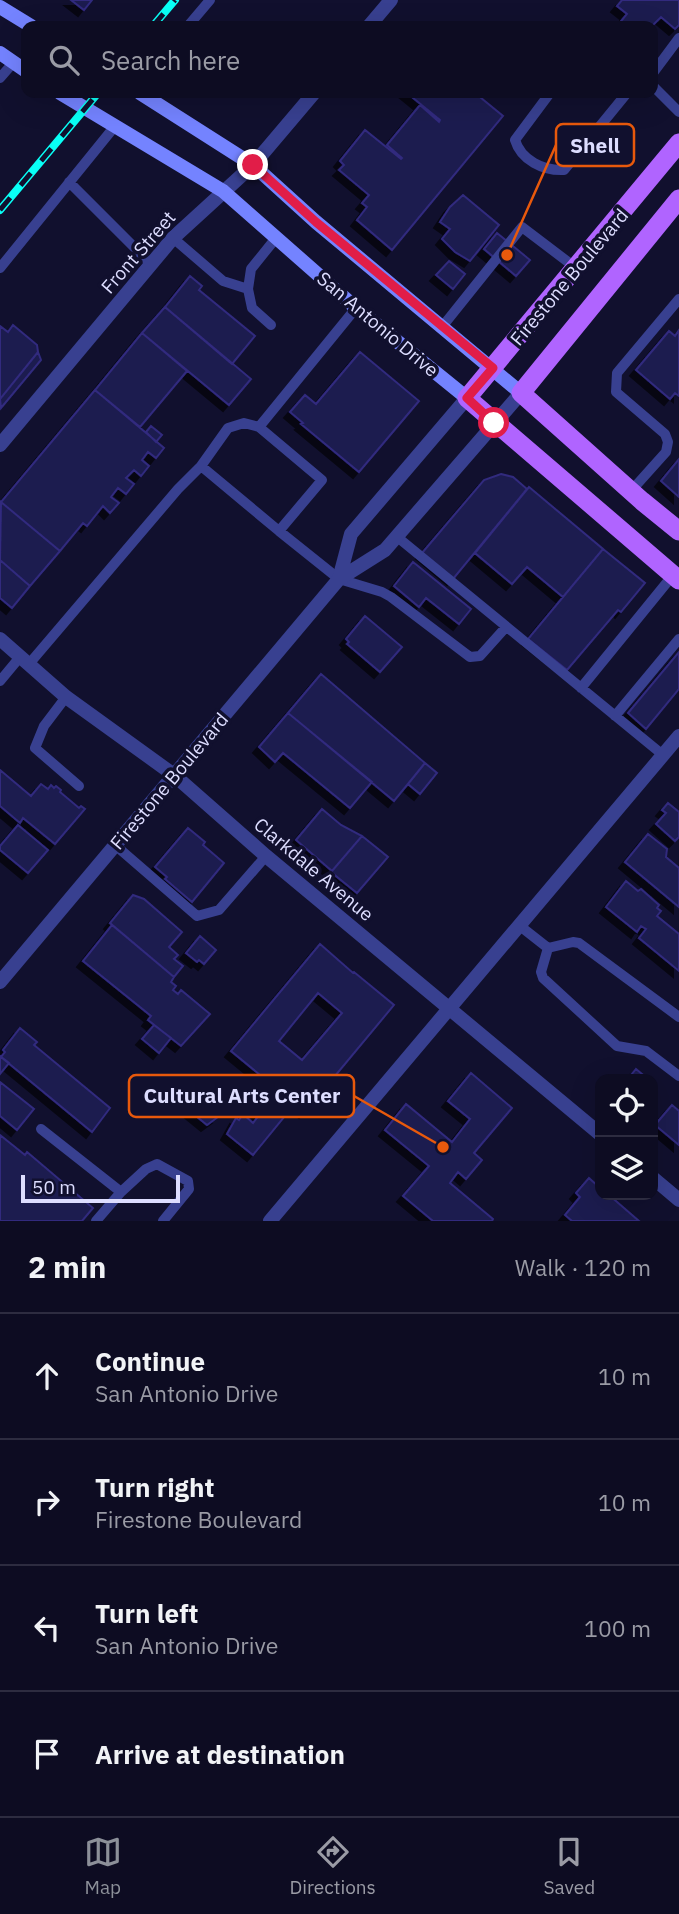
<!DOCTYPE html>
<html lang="en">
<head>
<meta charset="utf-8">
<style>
	body { margin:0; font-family:"IBM Plex Sans",sans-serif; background:#16152a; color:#f1f3f6 }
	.controls { position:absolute; right:21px; bottom:21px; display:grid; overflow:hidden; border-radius:14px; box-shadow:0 7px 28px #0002 }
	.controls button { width:63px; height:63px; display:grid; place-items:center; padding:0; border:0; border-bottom:2px solid #2d2c40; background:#0d0c22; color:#f1f3f6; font:35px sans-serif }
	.scale { position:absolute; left:21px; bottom:18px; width:159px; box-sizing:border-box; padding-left:7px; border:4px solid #ddf; border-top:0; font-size:19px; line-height:24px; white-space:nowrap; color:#ddf; -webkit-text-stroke:5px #11102e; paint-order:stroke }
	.stop { position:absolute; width:21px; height:21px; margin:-16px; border:5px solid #e11d48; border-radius:50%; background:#fff }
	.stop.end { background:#e11d48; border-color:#fff; box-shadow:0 2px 7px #0008 }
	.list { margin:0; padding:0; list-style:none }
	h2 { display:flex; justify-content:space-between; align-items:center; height:91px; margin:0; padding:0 28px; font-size:30px }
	h2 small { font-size:23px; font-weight:400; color:#9a9ba5 }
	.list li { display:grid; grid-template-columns:46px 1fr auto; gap:21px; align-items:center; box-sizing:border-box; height:126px; padding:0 28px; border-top:2px solid #2d2c40 }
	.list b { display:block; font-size:26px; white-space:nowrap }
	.list p { margin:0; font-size:23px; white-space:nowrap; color:#9a9ba5 }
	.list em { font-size:23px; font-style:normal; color:#9a9ba5 }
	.icon { flex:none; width:38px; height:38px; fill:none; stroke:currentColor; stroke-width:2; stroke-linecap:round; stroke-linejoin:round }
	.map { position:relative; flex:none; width:679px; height:1221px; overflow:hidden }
	.search { position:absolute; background:#0d0c22; box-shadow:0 7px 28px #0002; left:21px; right:21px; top:21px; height:77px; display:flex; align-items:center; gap:18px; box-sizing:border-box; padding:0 24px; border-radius:14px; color:#9a9ba5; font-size:26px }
	.sheet { height:595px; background:#0d0c22 }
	nav { display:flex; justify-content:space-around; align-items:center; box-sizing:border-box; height:98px; border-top:2px solid #2d2c40; background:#0d0c22; font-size:19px; color:#9a9ba5 }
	nav a { display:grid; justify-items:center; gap:4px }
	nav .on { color:#8c9099 }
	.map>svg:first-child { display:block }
	.building { fill:#1e1b50; stroke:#302b7e; stroke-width:2; fill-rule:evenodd; filter:url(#shadow) }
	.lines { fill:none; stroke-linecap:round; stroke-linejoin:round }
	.service { stroke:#384090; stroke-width:10 }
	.minor { stroke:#384090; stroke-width:14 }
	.tertiary { stroke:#384090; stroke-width:14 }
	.secondary { stroke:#7483ff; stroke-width:14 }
	.primary { stroke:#b064ff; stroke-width:19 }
	.rail-casing { stroke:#09fff6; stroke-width:8 }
	.rail { stroke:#11102e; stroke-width:5; stroke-dasharray:16; stroke-linecap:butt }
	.route { stroke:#e11d48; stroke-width:9 }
	.labels { text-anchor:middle; stroke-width:7; stroke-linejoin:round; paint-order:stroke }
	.street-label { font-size:19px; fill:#ddf; stroke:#11102e }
	.leader { fill:none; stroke:#e8590c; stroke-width:2.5 }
	.callout-dot { fill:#e8590c; stroke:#11102e; stroke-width:2.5 }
	.callout { fill:#11102e; stroke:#e8590c; stroke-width:2.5 }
	.callout-label { font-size:21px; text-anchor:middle; font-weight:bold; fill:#ddf }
</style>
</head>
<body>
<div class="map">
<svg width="679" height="1221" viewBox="0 0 679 1221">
	<defs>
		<filter id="shadow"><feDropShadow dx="-6" dy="6" stdDeviation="0" flood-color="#0009"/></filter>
	</defs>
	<rect width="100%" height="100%" fill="#11102e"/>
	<!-- building -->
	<path class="building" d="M71,0H92L84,10Z
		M622,0H679V25L675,29L661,17L652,26H617L627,14L617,6Z
		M407,93H475L503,116L392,250L357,220L367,207L362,203L369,195L339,170L344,165L340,161L365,130L401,159L402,158L387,145L420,105L439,122L440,120Z
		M463,195L499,225L470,261L455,252L442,239L450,229L440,222L450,207Z
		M497,233L530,260L516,276L484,249Z
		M449,261L465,274L453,289L436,275Z
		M190,276L202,286L199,290L255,336L232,364L165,307Z
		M165,307L251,379L229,405L142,333Z
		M13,325L37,345L38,352L0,399V326L8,332Z
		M679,330V396L675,393L670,399L636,370L669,331L675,336Z
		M142,333L187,371L140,427L95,390Z
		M38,352L41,360L1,408L0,399Z
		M360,352L419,401L359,472L301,424L303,423L290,412L305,395L316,404Z
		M95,390L164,448L156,458L148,452L142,460L149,466L141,476L134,470L126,478L134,484L126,494L118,488L111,497L119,503L110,513L103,506L87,526L83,523L60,551L1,502Z
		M151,426L162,435L156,442L146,432Z
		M679,459V497L661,481Z
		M501,474L513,477L527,489L453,579L422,553L484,480Z
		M529,487L603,549L563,597L527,567L512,584L475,553Z
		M1,502L60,551L30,586L0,560Z
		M603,549L645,583L621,612L618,610L567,670L528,639Z
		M0,560L30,586L12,608L0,598Z
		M413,562L471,609L459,624L426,598L419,607L394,586Z
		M365,616L402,647L380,672L347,644L349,642L346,639Z
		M679,652V689L646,729L628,713Z
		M321,674L425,763L394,801L288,713Z
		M288,713L372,782L350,808L283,753L275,762L259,747Z
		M425,763L437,773L420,794L408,784Z
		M0,770L31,796L41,784L48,789L51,785L54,788L56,786L61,790L60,792L79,808L81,806L85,809L55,844L23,818L20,823L0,806Z
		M668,803L679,812V837L675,841L656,824L666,813L662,810Z
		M322,809L341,825L362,836L332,871L296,840Z
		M18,825L48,850L28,873L0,850V846Z
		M188,828L205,842L203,845L224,863L192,902L165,879L167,877L155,867Z
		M648,834L667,849L666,857L679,868V907L625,862Z
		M362,836L388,857L357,893L331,872Z
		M626,881L638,891L641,889L659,905L657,908L661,911L657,916L679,934V971L639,938L646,929L641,926L637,932L606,907Z
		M133,895L144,899L182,932L169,947L178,955L174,959L183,966L174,977L110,923Z
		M112,925L174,977L171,982L176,986L173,990L178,994L181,990L210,1014L181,1046L148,1020L151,1016L83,961Z
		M200,936L216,950L204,964L199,960L197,962L186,953Z
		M320,944L353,973L354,972L394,1005L305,1112L231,1051ZM318,993L342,1013L302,1060L279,1041Z
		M154,1025L171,1038L159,1053L142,1039Z
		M20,1028L37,1042L34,1045L110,1108L92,1132L1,1057L5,1052L3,1050Z
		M0,1056L9,1063L0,1074Z
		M636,1069L648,1079H628Z
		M471,1073L512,1108L474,1153L482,1160L466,1179L458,1172L450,1183L493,1219L492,1221H433L403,1196L429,1166L385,1130L406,1104L452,1142L470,1119L448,1101Z
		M0,1082L34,1109L17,1130L0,1116Z
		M257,1093L285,1116L253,1155L227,1134L236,1118L239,1120L243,1114L253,1123L260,1114L248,1104Z
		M202,1094L221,1109L216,1115L218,1117L207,1125L180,1103L189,1095L196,1101Z
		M672,1105L679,1111V1145L655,1125Z
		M0,1135L25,1155L27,1152L93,1208L82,1221H0Z
		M589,1178L600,1188V1195H609L639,1221H572L565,1215L580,1197L576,1193Z"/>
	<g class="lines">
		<!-- service -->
		<path class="service" d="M188,26L210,0
			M653,73L679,38
			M0,78L13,63
			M653,86L679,112
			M550,93L515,140C521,160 543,171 564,170L627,93
			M69,182L151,264
			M173,238L223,281L248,289
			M0,268L115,126
			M271,325L252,308L248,289L251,269L276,238
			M442,327L522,227L576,268
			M259,427L356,308
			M631,491L666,452L668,442L665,434L616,392L617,373L679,299
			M279,531L339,579L382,592L391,597L470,657L480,656L506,627
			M396,536L663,755
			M29,664L178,489L201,466L228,428L244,423L259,427L322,480L279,531L201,466
			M0,681L20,657
			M581,688L673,575
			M66,697L44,726L35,748L79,786
			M615,716L679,639
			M115,845L197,916L219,910L266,856
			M520,926L548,948
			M679,1017L579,943L573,942L548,948L541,972L543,978L617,1046L646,1051L679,1076
			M41,1129L121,1192L96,1221
			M121,1192L146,1169L157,1164L188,1181L189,1189L163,1221"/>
		<!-- minor -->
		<path class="minor" d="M0,639L66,697L174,775L266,856L600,1134
			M653,1178L679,1200
			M270,1221L679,736"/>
		<!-- tertiary -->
		<path class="tertiary" d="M369,26L391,0
			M0,445L173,238L253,165L314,93
			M339,579L351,534L467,398
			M0,982L339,579L385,550L521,393"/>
		<!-- secondary -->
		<path class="secondary" d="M0,7L31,26
			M0,53L26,71
			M60,93L223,191L356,308L467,398
			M140,93L253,165L316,222L521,393"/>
		<!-- primary -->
		<path class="primary" d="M679,143L467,398L679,580
			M679,199L521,393L642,501L679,531"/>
		<defs>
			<path id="rail" d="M153,26L175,0
				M0,210L98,93"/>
		</defs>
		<!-- rail casing -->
		<use href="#rail" class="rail-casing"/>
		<!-- rail -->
		<use href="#rail" class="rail"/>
	</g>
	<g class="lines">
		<!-- route -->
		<path class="route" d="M253,165L316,222L493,368L467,398L494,423"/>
	</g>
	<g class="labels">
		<!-- street labels -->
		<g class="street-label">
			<text transform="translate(138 252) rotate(-49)" y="7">Front Street</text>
			<text transform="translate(569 277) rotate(-50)" y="7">Firestone Boulevard</text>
			<text transform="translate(378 324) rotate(40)" y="7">San Antonio Drive</text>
			<text transform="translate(169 781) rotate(-50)" y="7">Firestone Boulevard</text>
			<text transform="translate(314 869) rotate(40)" y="7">Clarkdale Avenue</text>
		</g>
	</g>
	<!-- callouts -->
	<path class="leader" d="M507 255L556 145M443 1147L354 1096"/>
	<g class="callout-dot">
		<circle cx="507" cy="255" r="7"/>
		<circle cx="443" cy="1147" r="7"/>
	</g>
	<g class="callout">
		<rect x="556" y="124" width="78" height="42" rx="7"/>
		<rect x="129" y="1075" width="225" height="42" rx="7"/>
	</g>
	<g class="callout-label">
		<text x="595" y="153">Shell</text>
		<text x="242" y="1103">Cultural Arts Center</text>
	</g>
</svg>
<div class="controls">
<button><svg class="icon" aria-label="locate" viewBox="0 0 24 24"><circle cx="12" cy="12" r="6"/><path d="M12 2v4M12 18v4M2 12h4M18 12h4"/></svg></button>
<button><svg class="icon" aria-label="layers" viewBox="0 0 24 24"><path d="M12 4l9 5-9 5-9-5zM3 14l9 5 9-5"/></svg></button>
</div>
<div class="scale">50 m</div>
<div class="stop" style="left:494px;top:423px"></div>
<div class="stop end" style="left:253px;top:165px"></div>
<div class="search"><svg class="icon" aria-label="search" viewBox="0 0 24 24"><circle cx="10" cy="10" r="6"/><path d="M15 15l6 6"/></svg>Search here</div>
</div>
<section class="sheet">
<h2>2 min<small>Walk · 120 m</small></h2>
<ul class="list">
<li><svg class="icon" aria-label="ahead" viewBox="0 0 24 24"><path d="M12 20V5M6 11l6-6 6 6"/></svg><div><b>Continue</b><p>San Antonio Drive</p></div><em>10 m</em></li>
<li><svg class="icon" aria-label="right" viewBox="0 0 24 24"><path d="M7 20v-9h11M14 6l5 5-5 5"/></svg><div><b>Turn right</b><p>Firestone Boulevard</p></div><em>10 m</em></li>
<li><svg class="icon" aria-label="left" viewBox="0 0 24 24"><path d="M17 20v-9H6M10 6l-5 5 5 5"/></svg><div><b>Turn left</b><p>San Antonio Drive</p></div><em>100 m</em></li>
<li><svg class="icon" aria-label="arrive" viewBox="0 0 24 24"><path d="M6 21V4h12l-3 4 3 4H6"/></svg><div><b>Arrive at destination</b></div></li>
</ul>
</section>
<nav>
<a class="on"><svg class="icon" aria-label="map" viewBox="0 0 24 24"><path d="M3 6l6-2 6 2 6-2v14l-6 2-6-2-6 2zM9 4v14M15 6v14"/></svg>Map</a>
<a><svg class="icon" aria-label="directions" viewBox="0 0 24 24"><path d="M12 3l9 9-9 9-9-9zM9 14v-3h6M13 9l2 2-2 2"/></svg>Directions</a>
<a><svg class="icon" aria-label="saved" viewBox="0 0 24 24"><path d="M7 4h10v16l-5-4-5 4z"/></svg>Saved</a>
</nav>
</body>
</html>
